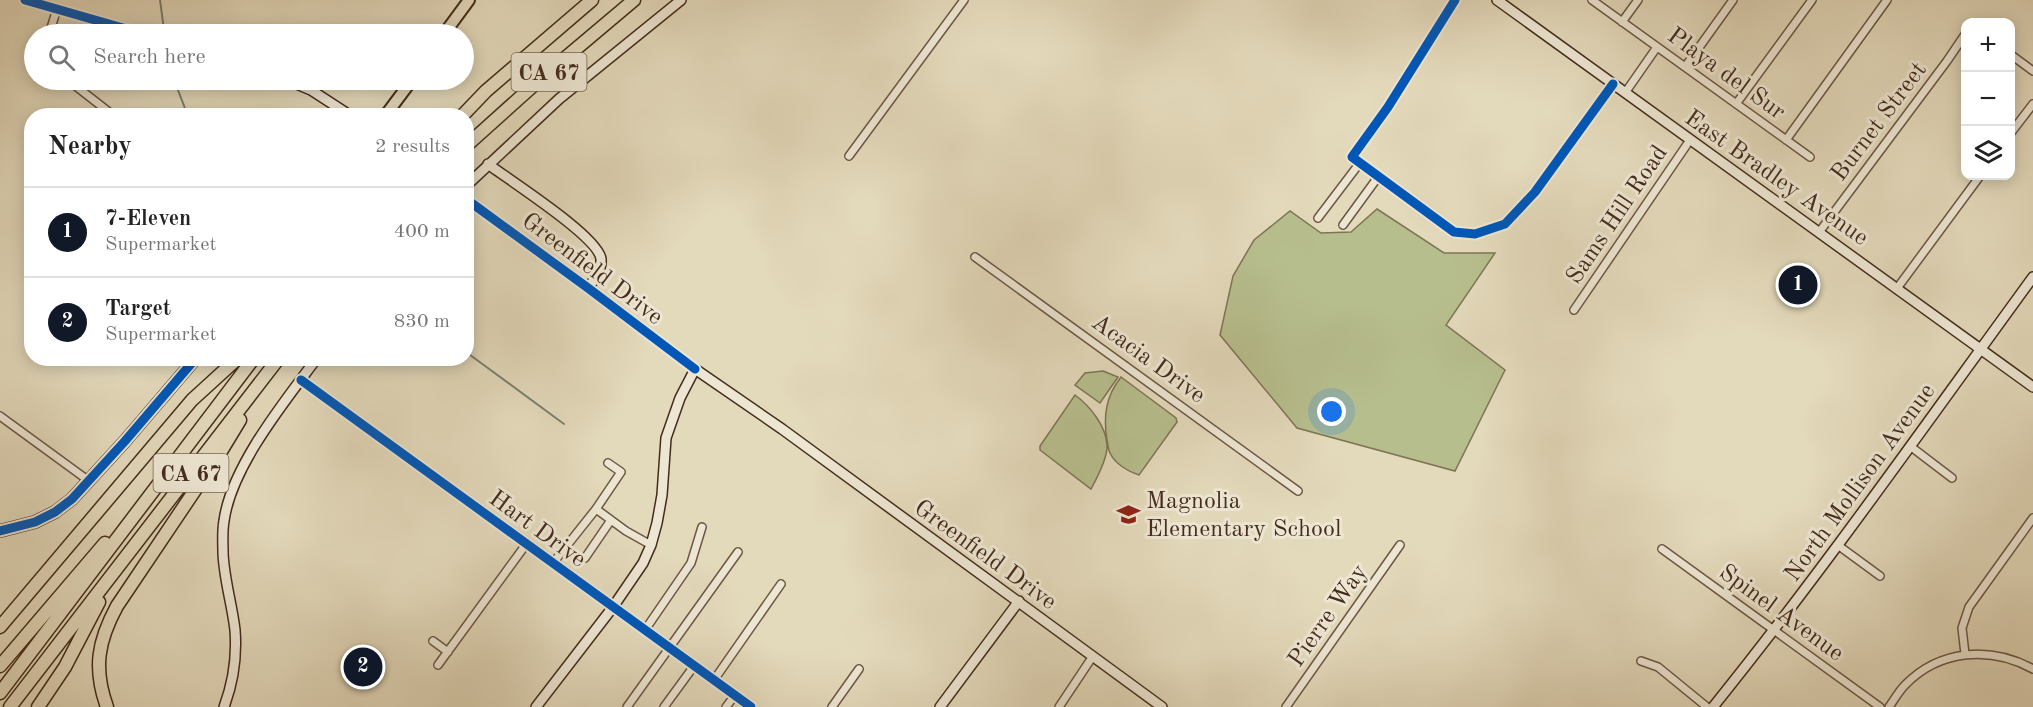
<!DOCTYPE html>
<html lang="en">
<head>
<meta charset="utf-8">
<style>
	body { margin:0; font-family:"Old Standard TT",serif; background:#f6f6f6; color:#222 }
	.controls { position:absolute; right:18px; top:18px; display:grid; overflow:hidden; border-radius:12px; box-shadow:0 3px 15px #0003 }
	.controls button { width:54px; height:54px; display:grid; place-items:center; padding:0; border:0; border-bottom:2px solid #e0e0e0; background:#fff; color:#222; font:30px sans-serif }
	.you { position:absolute; left:1332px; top:412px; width:21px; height:21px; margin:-15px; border:4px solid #fff; border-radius:50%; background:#1a73e8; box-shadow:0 0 0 9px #1a73e833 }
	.badge { display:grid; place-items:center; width:39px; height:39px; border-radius:50%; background:#111827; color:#fff; font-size:20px; font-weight:700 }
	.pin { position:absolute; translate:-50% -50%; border:3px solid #fff; box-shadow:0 2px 6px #0006 }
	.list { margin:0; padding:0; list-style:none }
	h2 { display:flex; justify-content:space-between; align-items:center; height:78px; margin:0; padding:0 24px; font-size:26px }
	h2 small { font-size:20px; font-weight:400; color:#767676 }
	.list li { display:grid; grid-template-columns:39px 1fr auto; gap:18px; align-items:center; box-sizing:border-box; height:90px; padding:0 24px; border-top:2px solid #e0e0e0 }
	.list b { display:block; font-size:22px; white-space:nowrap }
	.list p { margin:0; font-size:20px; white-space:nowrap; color:#767676 }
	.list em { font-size:20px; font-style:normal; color:#767676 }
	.icon { flex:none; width:33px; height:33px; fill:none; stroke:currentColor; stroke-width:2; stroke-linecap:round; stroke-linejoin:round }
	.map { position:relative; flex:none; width:2033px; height:707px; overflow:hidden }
	.search { position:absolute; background:#fff; box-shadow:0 3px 15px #0003; left:24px; top:24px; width:450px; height:66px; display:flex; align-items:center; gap:15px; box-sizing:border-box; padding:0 21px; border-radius:33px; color:#767676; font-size:22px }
	.panel { position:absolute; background:#fff; box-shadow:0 3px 15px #0003; left:24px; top:108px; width:450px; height:258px; border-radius:24px }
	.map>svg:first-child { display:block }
	.green { fill:#b7be8e; stroke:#7e7555; stroke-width:1.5 }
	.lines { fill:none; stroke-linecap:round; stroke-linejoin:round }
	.stream { stroke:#758272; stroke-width:2 }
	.street-casing { stroke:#6c5744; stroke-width:10 }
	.secondary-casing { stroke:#442c1c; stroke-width:12 }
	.primary-casing { stroke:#442c1c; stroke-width:14 }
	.highway-casing { stroke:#442c1c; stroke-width:15 }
	.street { stroke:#ede6d3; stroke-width:7 }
	.secondary { stroke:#ede6d3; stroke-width:9 }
	.primary { stroke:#e3d9bb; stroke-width:10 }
	.highway { stroke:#e3d9bb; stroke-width:12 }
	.cycleway-casing { stroke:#ede6d3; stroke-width:13 }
	.cycleway { stroke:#0057b8; stroke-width:9 }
	.labels { text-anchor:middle; stroke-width:6; stroke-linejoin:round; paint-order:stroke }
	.shield { fill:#ede6d3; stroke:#776453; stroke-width:1.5 }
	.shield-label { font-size:22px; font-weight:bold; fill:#442c1c }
	.street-label { font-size:24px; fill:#442c1c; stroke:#ede6d3 }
	.poi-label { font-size:24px; fill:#442c1c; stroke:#ede6d3; text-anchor:start }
</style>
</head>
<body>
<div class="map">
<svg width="2033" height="707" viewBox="0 0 2033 707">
	<rect width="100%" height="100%" fill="#e3d9bb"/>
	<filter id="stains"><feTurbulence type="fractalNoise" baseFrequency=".00333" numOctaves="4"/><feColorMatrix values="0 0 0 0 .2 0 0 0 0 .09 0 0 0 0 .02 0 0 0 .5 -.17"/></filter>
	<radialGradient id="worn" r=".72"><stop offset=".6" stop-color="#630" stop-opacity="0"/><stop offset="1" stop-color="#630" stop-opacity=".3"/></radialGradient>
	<!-- green -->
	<path class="green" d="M1377,209L1444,253H1495L1446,325L1505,370L1455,471L1297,428L1220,335L1233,276L1254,240L1290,211L1321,233L1351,232Z
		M1103,371L1118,377L1100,403L1075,385L1085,373Z
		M1121,377L1176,418L1177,422L1139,475C1129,472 1115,464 1110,453C1108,450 1108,444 1107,440C1103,416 1106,396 1121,377Z
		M1075,395C1090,406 1106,426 1107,445C1108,458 1097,478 1091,489L1040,450V446Z"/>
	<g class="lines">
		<!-- stream -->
		<path class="stream" d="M160,0L164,30
			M174,80L188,116
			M466,352L564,424"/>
		<defs>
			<path id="street" d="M1455,0L1388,107L1352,157L1454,232L1475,234L1505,224L1535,192L1613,84
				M1592,0L1810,157
				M1622,22L1638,0
				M49,34L57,9
				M2010,54L2033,71
				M1685,67L1733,0
				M68,80L114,116
				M1625,93L1657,47
				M1736,104L1812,0
				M2010,134L2033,104
				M1786,140L1887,0
				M849,156L964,0
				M1318,218L1359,164
				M1343,225L1378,177
				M1820,231L1947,61L1966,33
				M975,257L1298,491
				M1898,287L1980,176
				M1574,310L1690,140
				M0,416L89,481
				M1910,446L1952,478
				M596,509L621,472L608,463
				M1839,546L1880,576
				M1662,549L1880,707
				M585,558L611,520
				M553,563L596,509L626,531L651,545
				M645,630L691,563L702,527
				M433,641L448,652
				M1965,654L1962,628L1969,607L2033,518
				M1641,661L1658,667L1707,707
				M438,665L527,543
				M714,680L781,584
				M627,707L738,552
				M664,707L694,666
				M726,707L735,695
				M832,707L859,669
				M1059,707L1093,656
				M1286,707L1400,545
				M1889,707C1894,700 1899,691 1905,685C1940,649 1991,646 2033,669"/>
			<path id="secondary" d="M25,0L144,34
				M1497,0L2033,387
				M287,80L311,90L351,116
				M488,164C509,180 599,237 601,259C602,270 594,280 588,288
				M466,186L559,99L681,0
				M466,199L588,288L695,369L782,429L1162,707
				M301,380L751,707
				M224,707C233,683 237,656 235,630C232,604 224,579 223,553C223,542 222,531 224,521C231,467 285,401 317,358
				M536,707L613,607L643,563L651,545L657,523L662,495L666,438L680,398L695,369
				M940,707L1019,601
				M1713,707C1825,568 1928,421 2033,277"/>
			<path id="primary" d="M444,34L469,0
				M385,116L412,80
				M0,531L35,522L55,512L72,499L125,441L196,358"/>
			<path id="highway" d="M462,116L486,91L592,0
				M466,146L545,75L634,0
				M0,627L192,400L238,358
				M0,666L105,543
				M0,693L254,358
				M10,707L279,358
				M38,707L65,667L99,602
				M107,707C93,668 98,641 117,606L220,453L240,420"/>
		</defs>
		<!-- street casing -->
		<use href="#street" class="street-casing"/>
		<!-- secondary casing -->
		<use href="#secondary" class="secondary-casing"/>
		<!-- primary casing -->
		<use href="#primary" class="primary-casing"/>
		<!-- highway casing -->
		<use href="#highway" class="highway-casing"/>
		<!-- street -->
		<use href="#street" class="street"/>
		<!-- secondary -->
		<use href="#secondary" class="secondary"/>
		<!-- primary -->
		<use href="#primary" class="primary"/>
		<!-- highway -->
		<use href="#highway" class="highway"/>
		<defs>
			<path id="cycleway" d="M25,0L144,34
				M1455,0L1388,107L1352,157L1454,232L1475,234L1505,224L1535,192L1613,84
				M466,199L588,288L695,369
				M301,380L751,707
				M0,531L35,522L55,512L72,499L125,441L196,358"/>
		</defs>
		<!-- cycleway casing -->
		<use href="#cycleway" class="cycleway-casing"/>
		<!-- cycleway -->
		<use href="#cycleway" class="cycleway"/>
	</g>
	<!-- icons -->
	<defs>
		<symbol id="school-bare" viewBox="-9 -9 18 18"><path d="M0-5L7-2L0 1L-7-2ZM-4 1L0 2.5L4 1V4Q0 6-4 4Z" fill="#8f2418" stroke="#ede6d3" stroke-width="2.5" paint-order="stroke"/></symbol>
	</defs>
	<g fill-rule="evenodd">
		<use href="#school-bare" x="1112" y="498" width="33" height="33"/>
	</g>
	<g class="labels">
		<!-- shield labels -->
		<g class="shield">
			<rect x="511.5" y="53" width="75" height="38" rx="4.5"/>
			<rect x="153.5" y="454" width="75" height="38" rx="4.5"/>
		</g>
		<g class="shield-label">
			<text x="549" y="80">CA 67</text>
			<text x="191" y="481">CA 67</text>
		</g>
		<!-- street labels -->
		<g class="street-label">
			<text transform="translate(1727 73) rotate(36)" y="8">Playa del Sur</text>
			<text transform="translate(1878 121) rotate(-53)" y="8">Burnet Street</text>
			<text transform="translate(1777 177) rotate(35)" y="8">East Bradley Avenue</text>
			<text transform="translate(1616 214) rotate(-56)" y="8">Sams Hill Road</text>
			<text transform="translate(593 268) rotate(37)" y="8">Greenfield Drive</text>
			<text transform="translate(1149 358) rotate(36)" y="8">Acacia Drive</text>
			<text transform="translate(1859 482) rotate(-54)" y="8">North Mollison Avenue</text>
			<text transform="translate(538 528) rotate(36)" y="8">Hart Drive</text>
			<text transform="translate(986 554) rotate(36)" y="8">Greenfield Drive</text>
			<text transform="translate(1782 612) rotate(36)" y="8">Spinel Avenue</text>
			<text transform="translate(1327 615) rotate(-55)" y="8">Pierre Way</text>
		</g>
		<!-- poi labels -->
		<g class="poi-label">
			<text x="1146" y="508">Magnolia<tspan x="1146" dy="28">Elementary School</tspan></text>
		</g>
	</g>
	<rect width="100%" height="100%" filter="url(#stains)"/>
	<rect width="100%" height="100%" fill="url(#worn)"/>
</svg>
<div class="controls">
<button>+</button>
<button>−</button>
<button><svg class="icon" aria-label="layers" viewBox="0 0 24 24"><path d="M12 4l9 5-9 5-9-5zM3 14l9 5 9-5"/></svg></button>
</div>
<div class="you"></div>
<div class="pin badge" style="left:1798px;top:285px">1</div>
<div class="pin badge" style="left:363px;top:667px">2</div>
<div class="search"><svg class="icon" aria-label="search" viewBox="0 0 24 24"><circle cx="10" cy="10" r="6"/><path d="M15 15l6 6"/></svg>Search here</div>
<section class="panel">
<h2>Nearby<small>2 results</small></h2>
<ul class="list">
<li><span class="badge">1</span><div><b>7-Eleven</b><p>Supermarket</p></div><em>400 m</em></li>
<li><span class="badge">2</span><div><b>Target</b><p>Supermarket</p></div><em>830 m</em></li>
</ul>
</section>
</div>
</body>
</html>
